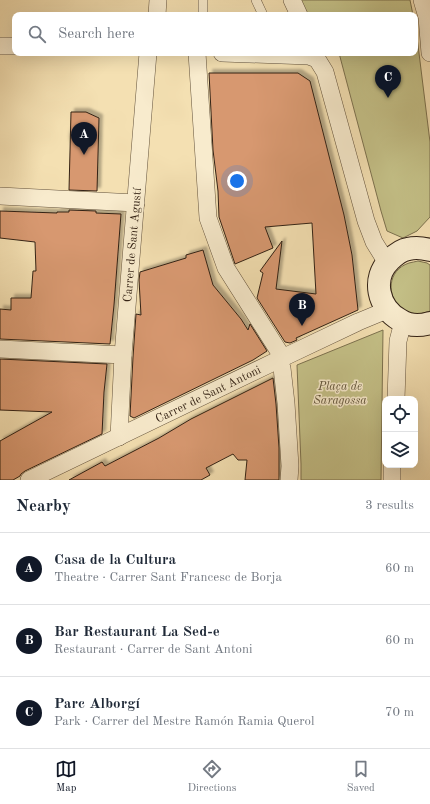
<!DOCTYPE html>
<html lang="en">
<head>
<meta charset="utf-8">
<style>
  body { margin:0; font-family:"Old Standard TT",serif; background:#f2f2f3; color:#1f2937 }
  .controls { position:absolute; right:12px; bottom:12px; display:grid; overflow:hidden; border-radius:8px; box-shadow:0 4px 16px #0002 }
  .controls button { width:36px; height:36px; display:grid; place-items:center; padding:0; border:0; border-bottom:1px solid #e0e1e3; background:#fff; color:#1f2937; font:20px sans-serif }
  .you { position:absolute; left:237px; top:181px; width:14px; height:14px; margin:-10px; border:3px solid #fff; border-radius:50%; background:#1a73e8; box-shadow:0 0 0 6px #1a73e833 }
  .badge { display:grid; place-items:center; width:26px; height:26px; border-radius:50%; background:#111827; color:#fff; font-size:13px; font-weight:700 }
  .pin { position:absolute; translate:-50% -33px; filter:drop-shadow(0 1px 2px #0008) }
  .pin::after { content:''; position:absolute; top:21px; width:14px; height:12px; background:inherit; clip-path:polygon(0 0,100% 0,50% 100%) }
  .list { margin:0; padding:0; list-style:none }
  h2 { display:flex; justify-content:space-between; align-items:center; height:52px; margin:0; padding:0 16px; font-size:17px }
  h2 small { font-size:13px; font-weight:400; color:#747a83 }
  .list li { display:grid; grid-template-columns:26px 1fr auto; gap:12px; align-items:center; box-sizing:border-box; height:72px; padding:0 16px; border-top:1px solid #e0e1e3 }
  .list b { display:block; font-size:15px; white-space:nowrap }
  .list p { margin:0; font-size:13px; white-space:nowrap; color:#747a83 }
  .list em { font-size:13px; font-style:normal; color:#747a83 }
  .icon { flex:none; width:22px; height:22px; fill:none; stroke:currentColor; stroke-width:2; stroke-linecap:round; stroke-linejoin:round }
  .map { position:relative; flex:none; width:430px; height:480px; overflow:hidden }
  .search { position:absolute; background:#fff; box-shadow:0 4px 16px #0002; left:12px; right:12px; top:12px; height:44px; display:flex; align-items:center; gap:10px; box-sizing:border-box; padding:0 14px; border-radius:8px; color:#747a83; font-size:15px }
  .sheet { height:268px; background:#fff }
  nav { display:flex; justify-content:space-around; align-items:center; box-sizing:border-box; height:56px; border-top:1px solid #e0e1e3; background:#fff; font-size:11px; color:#747a83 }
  nav a { display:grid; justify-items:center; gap:2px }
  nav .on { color:#111827 }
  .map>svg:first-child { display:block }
  .green { fill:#c4c087; stroke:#7c714e }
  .building { fill:#d7986f; stroke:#332215; filter:url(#shadow) }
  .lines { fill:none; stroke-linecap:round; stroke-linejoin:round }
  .lane-casing { stroke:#63523c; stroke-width:10 }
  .street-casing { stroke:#63523c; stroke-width:18 }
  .secondary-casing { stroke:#332215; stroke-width:24 }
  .lane { stroke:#f8ebcd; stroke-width:9 }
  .street { stroke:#f8ebcd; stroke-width:17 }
  .secondary { stroke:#f8ebcd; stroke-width:22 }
  .labels { text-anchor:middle; stroke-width:3; stroke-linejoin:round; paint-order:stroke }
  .street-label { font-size:12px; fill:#332215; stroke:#f8ebcd }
  .park-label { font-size:12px; font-style:italic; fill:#5e5137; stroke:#f8ebcd }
</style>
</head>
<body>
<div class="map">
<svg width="430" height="480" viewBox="0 0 430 480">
  <defs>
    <filter id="shadow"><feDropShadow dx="3.5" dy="-3.5" stdDeviation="1" flood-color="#0004"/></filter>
  </defs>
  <rect width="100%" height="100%" fill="#f4e0b2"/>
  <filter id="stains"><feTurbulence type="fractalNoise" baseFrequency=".005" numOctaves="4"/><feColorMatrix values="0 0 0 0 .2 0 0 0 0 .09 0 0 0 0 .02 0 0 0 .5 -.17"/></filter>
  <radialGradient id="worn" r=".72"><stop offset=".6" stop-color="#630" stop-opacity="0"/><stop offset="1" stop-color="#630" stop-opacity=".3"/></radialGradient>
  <g class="green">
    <path d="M297,0H410L413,15H305Z"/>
    <path d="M415,21L430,142V217L417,231L403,238L387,231L381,211L339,53H415Z"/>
    <path d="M418,261L427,263L430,265V311C392,326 376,274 409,263C412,262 415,262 418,261Z"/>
    <path d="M383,330L381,480H301V464L297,365Z"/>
  </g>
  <g class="building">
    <path d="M209,73H298L310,81L344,215L352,255L358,310L296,338L297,340L290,343L285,342L257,298L263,273L260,271L282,241L276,289L316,294L312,223L265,227L273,248L235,264L219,217L218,191L213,150Z"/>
    <path d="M71,112H86L99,118L97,191L69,190Z"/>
    <path d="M69,210L96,211V213L121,214L114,305L110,344L0,339V309L11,310V298H31L33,271H36L35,242L0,238V211L57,213V212H69Z"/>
    <path d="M203,250L213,285L241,319L248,330L250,324L267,351L253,360L134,418L130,416L133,357L136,314L141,315L139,280L140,272L186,258V255Z"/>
    <path d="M0,359L107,364L104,392L102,434L25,471L21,474L20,476L13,480H0V441L52,412L0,410Z"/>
    <path d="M273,378L276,404L279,448V480H245L247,460H238L233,454L206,468L210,475L201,480H69L102,462L105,466L159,438L191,419Z"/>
  </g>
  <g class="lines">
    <g class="lane-casing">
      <g id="lane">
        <path d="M203,0V15"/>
        <path d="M256,0L263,15"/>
      </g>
    </g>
    <g class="street-casing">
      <g id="street">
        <path d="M292,0L299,15"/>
        <path d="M422,0L427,17L430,53"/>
        <path d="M157,15L158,0"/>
        <path d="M0,46H15"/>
        <path d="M197,53L208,218L226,268L283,358"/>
        <path d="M222,53L309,56L317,59L325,72L366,221L374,242L387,263"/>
        <path d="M0,196L136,203"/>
        <path d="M0,349L123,355"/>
        <path d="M278,360L282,368L286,403L290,466L289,480"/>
        <path d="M396,399L398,341L403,322"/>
        <path d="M119,437L123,355L148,53"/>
        <path d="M29,480L278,360L358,322L387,310"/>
        <path d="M392,480V465"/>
      </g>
    </g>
    <g class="secondary-casing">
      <path id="secondary" d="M430,250C423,248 416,247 408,249C401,250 395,255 390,260C371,278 378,308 400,320C409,326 420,326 430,323"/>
    </g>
    <use href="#lane" class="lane"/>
    <use href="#street" class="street"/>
    <use href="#secondary" class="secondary"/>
  </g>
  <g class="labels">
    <g class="street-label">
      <text transform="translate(132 245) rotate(-85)" y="4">Carrer de Sant Agustí</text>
      <text transform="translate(208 394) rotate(-26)" y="4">Carrer de Sant Antoni</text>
    </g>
    <g class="park-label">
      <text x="340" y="390">Plaça de<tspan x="340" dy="14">Saragossa</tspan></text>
    </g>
  </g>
  <rect width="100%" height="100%" filter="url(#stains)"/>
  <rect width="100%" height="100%" fill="url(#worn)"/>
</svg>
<div class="controls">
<button><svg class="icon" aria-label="locate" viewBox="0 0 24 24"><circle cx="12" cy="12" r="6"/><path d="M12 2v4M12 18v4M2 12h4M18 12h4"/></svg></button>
<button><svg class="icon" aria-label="layers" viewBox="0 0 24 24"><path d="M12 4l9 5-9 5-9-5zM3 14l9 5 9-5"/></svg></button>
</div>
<div class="you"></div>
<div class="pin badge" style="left:84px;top:155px">A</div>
<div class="pin badge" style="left:302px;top:326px">B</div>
<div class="pin badge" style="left:388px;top:98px">C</div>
<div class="search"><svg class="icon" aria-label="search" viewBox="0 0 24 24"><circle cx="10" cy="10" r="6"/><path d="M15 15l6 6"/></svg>Search here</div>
</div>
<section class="sheet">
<h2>Nearby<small>3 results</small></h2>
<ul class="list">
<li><span class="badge">A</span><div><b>Casa de la Cultura</b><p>Theatre · Carrer Sant Francesc de Borja</p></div><em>60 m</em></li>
<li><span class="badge">B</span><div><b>Bar Restaurant La Sed-e</b><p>Restaurant · Carrer de Sant Antoni</p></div><em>60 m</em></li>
<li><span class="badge">C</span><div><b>Parc Alborgí</b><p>Park · Carrer del Mestre Ramón Ramia Querol</p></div><em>70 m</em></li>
</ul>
</section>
<nav>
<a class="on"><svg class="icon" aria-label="map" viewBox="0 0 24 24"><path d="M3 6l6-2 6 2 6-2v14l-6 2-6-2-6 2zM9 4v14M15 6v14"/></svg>Map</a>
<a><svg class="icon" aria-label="directions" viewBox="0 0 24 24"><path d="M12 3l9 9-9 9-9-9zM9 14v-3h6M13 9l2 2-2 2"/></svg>Directions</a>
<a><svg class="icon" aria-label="saved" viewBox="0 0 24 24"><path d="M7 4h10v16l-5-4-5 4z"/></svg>Saved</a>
</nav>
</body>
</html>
